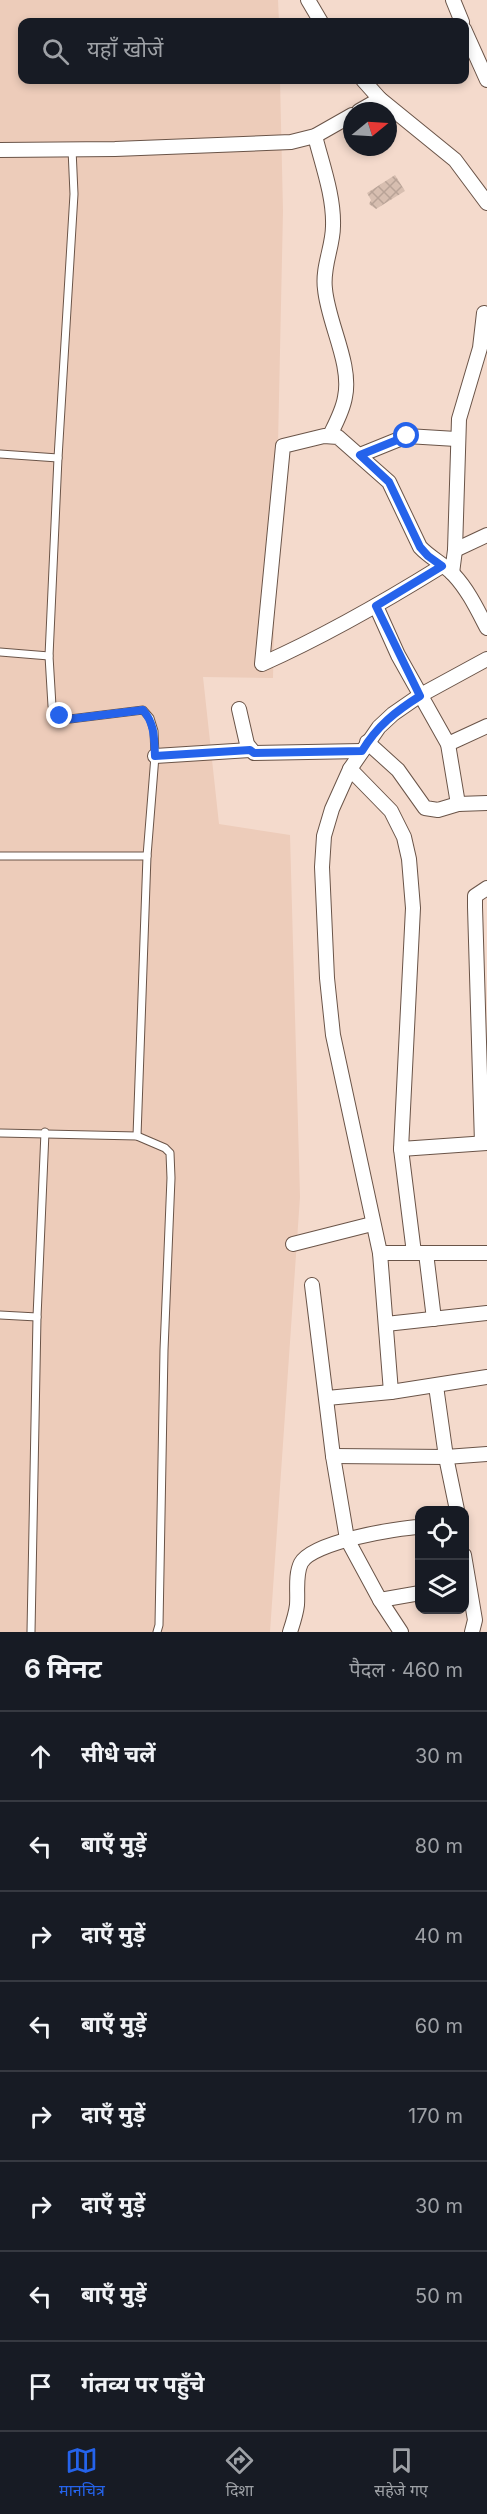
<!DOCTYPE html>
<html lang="hi">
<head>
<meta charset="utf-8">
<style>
  body { margin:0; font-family:Inter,"Noto Sans Devanagari",sans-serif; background:#20242c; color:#f1f3f6 }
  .controls { position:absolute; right:18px; bottom:18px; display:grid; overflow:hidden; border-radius:12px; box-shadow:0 3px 9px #0003 }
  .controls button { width:54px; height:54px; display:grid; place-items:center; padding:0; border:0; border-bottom:2px solid #363941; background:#171b24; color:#f1f3f6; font:30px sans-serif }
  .compass { position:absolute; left:343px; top:102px; width:54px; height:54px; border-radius:50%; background:#171b24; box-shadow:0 3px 9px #0003; rotate:72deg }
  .stop { position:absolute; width:18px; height:18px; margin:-14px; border:4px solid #2563eb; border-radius:50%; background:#fff }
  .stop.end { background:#2563eb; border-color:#fff; box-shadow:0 2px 6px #0008 }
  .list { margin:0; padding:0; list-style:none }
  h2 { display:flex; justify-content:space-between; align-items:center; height:78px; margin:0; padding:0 24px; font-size:26px }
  h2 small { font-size:20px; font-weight:400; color:#9ea1a6 }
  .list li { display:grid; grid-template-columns:39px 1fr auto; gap:18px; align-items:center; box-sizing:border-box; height:90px; padding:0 24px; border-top:2px solid #363941 }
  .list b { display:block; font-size:22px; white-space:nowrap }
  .list em { font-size:20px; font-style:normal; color:#9ea1a6 }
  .icon { flex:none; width:33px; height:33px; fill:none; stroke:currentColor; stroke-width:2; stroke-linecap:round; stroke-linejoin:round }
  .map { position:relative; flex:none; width:487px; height:1632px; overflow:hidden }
  .search { position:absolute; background:#171b24; box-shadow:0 3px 9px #0003; left:18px; right:18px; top:18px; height:66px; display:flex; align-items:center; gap:15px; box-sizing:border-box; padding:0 21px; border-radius:12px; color:#9ea1a6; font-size:22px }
  .sheet { height:798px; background:#171b24 }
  nav { display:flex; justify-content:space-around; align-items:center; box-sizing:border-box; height:84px; border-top:2px solid #363941; background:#171b24; font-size:16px; color:#9ea1a6 }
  nav a { display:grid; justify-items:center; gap:3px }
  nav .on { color:#2563eb }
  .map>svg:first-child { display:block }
  .built { fill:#edccba }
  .building { fill:url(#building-cross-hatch) }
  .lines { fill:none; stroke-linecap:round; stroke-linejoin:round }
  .service-casing { stroke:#6a5448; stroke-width:9 }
  .minor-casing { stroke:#6a5448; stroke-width:16 }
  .service { stroke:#fff; stroke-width:7 }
  .minor { stroke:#fff; stroke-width:14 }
  .route { stroke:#2563eb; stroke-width:8 }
</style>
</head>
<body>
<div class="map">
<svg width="487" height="1632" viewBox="0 0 487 1632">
  <defs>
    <pattern id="building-cross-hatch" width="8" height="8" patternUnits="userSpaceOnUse" patternTransform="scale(1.5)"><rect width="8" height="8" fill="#d7beb0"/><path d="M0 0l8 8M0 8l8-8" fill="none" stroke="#b9a397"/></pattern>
  </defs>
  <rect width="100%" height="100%" fill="#f4dacc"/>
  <path class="built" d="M0,0H278L279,22H22V80H280L283,211L273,678L203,677L219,824L290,835L300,1197L270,1632H0Z"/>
  <path class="building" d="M395,175L405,191L376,209L369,204L371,200L367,193Z"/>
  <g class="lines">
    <g class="service-casing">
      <g id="service">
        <path d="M72,149L74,194L58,458L49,656L52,706L60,716L70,719L143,710L150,718L154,731L155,756L147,856L137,1136"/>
        <path d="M0,454L58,458"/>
        <path d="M0,652L49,656"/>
        <path d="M0,856H147"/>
        <path d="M0,1133L137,1136L165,1148L170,1153L171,1178L164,1350L159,1625L157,1632"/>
        <path d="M0,1315L37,1317"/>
        <path d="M31,1632L37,1317L45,1132"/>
      </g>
    </g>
    <g class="minor-casing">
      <g id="minor">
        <path d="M308,0L321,22"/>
        <path d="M453,0L462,22"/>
        <path d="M464,29L487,80"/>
        <path d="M363,80L380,99L455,160L487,203"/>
        <path d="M359,111L380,99"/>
        <path d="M315,136C322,164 334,196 333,226C333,247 322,267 325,289C328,323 352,364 345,397C343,410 336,423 330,435"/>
        <path d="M0,150L115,149L291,142L315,136L352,115"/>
        <path d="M360,455L407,436L456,439"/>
        <path d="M455,550L487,535"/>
        <path d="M442,566C384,602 325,636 262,664L283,446L324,436L338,437L389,482L420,547C430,558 444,564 454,575C468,590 477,609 487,628"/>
        <path d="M452,573L455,550L459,419L480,348L484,313"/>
        <path d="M376,606L398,655L448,744L458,804"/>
        <path d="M239,709L247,744L254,753L362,751"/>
        <path d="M367,742L398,770L425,808L438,810L458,804L487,803"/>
        <path d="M448,744L487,726"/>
        <path d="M155,756L250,750"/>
        <path d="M350,769L391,811L404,837L409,859L413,908L401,1149L414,1253"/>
        <path d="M482,1143L475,907V896L487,888"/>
        <path d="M401,1149L487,1143"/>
        <path d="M293,1244L372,1224"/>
        <path d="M380,1253H487"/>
        <path d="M426,1253L434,1319"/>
        <path d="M312,1285L333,1456L347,1539L380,1600L401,1632"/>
        <path d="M386,1324L487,1313"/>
        <path d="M436,1386L446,1457L457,1510"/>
        <path d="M391,1392L380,1253L333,1035L327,978L322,867L324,836L332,809L350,769L379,727L393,714L419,696L487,659"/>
        <path d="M327,1398L391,1392L487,1377"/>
        <path d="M333,1456L446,1457L487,1454"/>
        <path d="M464,1555L475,1620L472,1632"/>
        <path d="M380,1600L420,1593"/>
        <path d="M290,1632C293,1623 296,1614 297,1605C298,1592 295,1575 301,1563C312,1542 396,1528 420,1527"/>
      </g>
    </g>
    <use href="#service" class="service"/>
    <use href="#minor" class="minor"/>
  </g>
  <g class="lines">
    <path class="route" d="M60,716L70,719L143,710C155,724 154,738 155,756L250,750L254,753L362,751C377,726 396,711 420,696L376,606L442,566L428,556L420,547L389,482L360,455L407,436"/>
  </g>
</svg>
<div class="controls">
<button><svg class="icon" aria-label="locate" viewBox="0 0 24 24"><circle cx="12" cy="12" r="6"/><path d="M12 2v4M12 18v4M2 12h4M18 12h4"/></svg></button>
<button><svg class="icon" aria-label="layers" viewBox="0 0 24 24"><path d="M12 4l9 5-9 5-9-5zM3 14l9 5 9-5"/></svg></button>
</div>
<svg class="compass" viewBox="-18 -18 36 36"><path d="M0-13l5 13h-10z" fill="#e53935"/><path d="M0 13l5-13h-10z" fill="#9ea1a6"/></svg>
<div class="stop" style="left:407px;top:436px"></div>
<div class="stop end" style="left:60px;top:716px"></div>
<div class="search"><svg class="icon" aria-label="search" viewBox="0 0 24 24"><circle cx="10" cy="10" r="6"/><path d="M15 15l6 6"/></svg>यहाँ खोजें</div>
</div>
<section class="sheet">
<h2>6 मिनट<small>पैदल · 460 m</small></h2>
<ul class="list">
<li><svg class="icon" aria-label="ahead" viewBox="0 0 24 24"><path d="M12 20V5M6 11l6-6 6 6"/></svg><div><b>सीधे चलें</b></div><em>30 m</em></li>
<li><svg class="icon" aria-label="left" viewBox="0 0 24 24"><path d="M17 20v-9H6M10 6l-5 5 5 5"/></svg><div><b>बाएँ मुड़ें</b></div><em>80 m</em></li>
<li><svg class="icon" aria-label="right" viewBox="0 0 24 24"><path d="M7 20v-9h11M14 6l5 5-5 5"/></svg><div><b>दाएँ मुड़ें</b></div><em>40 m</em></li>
<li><svg class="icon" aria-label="left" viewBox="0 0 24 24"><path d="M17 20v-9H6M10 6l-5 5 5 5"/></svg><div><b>बाएँ मुड़ें</b></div><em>60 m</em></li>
<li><svg class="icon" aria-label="right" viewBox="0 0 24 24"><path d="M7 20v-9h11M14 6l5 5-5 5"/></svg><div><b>दाएँ मुड़ें</b></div><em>170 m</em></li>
<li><svg class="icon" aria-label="right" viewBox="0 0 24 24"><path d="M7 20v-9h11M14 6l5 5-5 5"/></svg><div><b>दाएँ मुड़ें</b></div><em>30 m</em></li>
<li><svg class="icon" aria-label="left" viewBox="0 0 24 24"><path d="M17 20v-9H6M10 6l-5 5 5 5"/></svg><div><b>बाएँ मुड़ें</b></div><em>50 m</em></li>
<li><svg class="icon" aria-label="arrive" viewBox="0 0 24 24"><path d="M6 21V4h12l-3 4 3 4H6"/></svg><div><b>गंतव्य पर पहुँचे</b></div></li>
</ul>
</section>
<nav>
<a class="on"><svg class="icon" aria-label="map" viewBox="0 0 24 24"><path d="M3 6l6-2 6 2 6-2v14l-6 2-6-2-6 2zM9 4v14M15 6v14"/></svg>मानचित्र</a>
<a><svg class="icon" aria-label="directions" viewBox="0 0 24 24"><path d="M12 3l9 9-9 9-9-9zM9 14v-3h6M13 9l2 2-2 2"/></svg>दिशा</a>
<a><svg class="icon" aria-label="saved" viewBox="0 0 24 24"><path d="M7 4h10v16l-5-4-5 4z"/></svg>सहेजे गए</a>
</nav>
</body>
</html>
